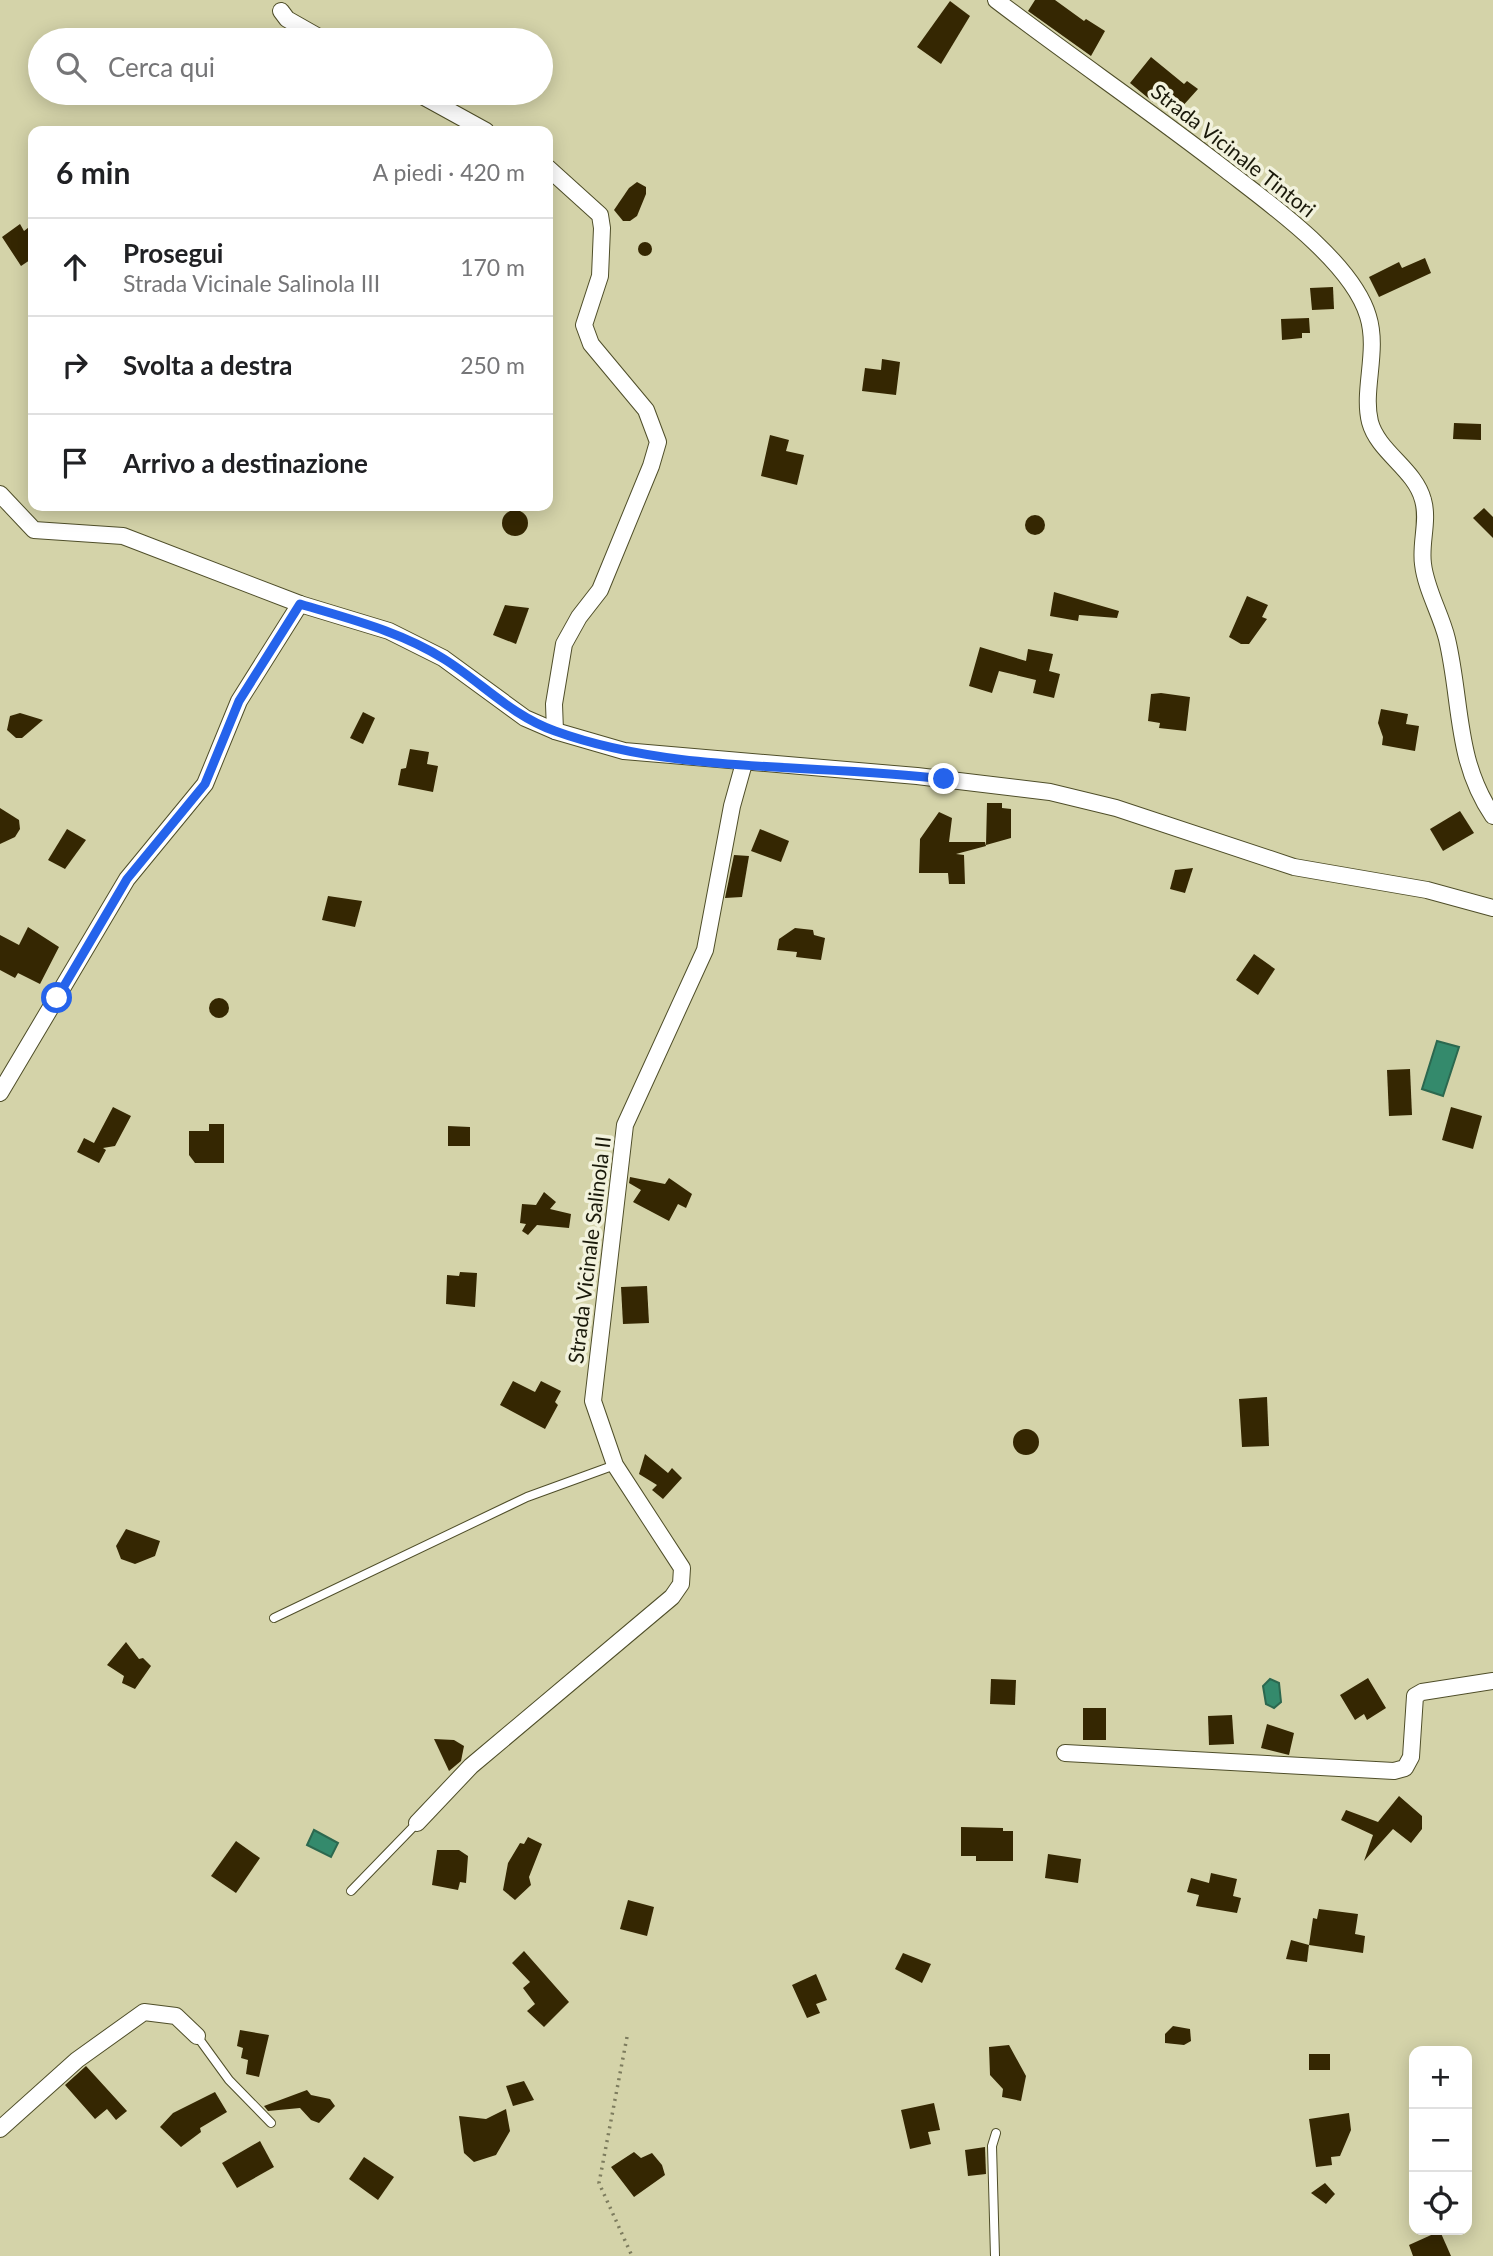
<!DOCTYPE html>
<html lang="it">
<head>
<meta charset="utf-8">
<style>
  body { margin:0; font-family:Lato,sans-serif; background:#f6f6f6; color:#202124 }
  .controls { position:absolute; right:21px; bottom:21px; display:grid; overflow:hidden; border-radius:14px; box-shadow:0 4px 18px #0003 }
  .controls button { width:63px; height:63px; display:grid; place-items:center; padding:0; border:0; border-bottom:2px solid #e0e0e0; background:#fff; color:#202124; font:35px sans-serif }
  .stop { position:absolute; width:21px; height:21px; margin:-16px; border:5px solid #2563eb; border-radius:50%; background:#fff }
  .stop.end { background:#2563eb; border-color:#fff; box-shadow:0 2px 7px #0008 }
  .list { margin:0; padding:0; list-style:none }
  h2 { display:flex; justify-content:space-between; align-items:center; height:91px; margin:0; padding:0 28px; font-size:30px }
  h2 small { font-size:23px; font-weight:400; color:#757577 }
  .list li { display:grid; grid-template-columns:46px 1fr auto; gap:21px; align-items:center; box-sizing:border-box; height:98px; padding:0 28px; border-top:2px solid #e0e0e0 }
  .list b { display:block; font-size:26px; white-space:nowrap }
  .list p { margin:0; font-size:23px; white-space:nowrap; color:#757577 }
  .list em { font-size:23px; font-style:normal; color:#757577 }
  .icon { flex:none; width:38px; height:38px; fill:none; stroke:currentColor; stroke-width:2; stroke-linecap:round; stroke-linejoin:round }
  .map { position:relative; flex:none; width:1493px; height:2256px; overflow:hidden }
  .search { position:absolute; background:#fff; box-shadow:0 4px 18px #0003; left:28px; top:28px; width:525px; height:77px; display:flex; align-items:center; gap:18px; box-sizing:border-box; padding:0 24px; border-radius:38px; color:#757577; font-size:26px }
  .panel { position:absolute; background:#fff; box-shadow:0 4px 18px #0003; left:28px; top:126px; width:525px; height:385px; border-radius:14px }
  .map>svg:first-child { display:block }
  .water { fill:#348a6c; stroke:#2c684f; stroke-width:2 }
  .building { fill:#352702 }
  .lines { fill:none; stroke-linecap:round; stroke-linejoin:round }
  .service-casing { stroke:#4f4e29; stroke-width:10 }
  .minor-casing { stroke:#4f4e29; stroke-width:18 }
  .path { stroke:#7d7c5e; stroke-width:3.5; stroke-dasharray:2 5; stroke-linecap:butt }
  .service { stroke:#fff; stroke-width:8 }
  .minor { stroke:#fff; stroke-width:16 }
  .route { stroke:#2563eb; stroke-width:9 }
  .labels { text-anchor:middle; stroke-width:7; stroke-linejoin:round; paint-order:stroke }
  .street-label { font-size:21px; fill:#1a190a; stroke:#f2f2dd }
</style>
</head>
<body>
<div class="map">
<svg width="1493" height="2256" viewBox="0 0 1493 2256">
  <rect width="100%" height="100%" fill="#d4d3a9"/>
  <g class="water">
    <path d="M1437,1041L1459,1047L1443,1096L1422,1089Z"/>
    <path d="M1270,1679L1279,1683L1281,1702L1274,1708L1266,1704L1263,1686Z"/>
    <path d="M314,1830L338,1843L331,1857L307,1845Z"/>
  </g>
  <g class="building">
    <path d="M1035,0H1055L1084,21L1086,19L1105,31L1091,56L1028,11Z"/>
    <path d="M950,1L970,16L941,64L917,47Z"/>
    <path d="M1151,57L1184,84L1187,81L1198,89L1180,109L1171,103L1167,105L1158,98L1153,102L1130,83Z"/>
    <path d="M637,182L646,187V194L637,216L630,221H623L614,210L629,188Z"/>
    <path d="M20,224L24,231L33,224V258L21,266L2,237Z"/>
    <circle cx="645" cy="249" r="7"/>
    <path d="M1425,258L1431,273L1379,297L1369,277L1399,262L1402,268Z"/>
    <path d="M1333,287L1334,309L1312,310L1310,288Z"/>
    <path d="M1309,318L1310,333H1302V338L1282,340L1281,319Z"/>
    <path d="M882,359L900,362L896,395L862,391L865,368L881,370Z"/>
    <path d="M1454,423L1481,424V440L1453,439Z"/>
    <path d="M770,435L789,440L786,451L804,455L797,485L761,476Z"/>
    <path d="M1484,508L1493,517V538L1473,518Z"/>
    <circle cx="515" cy="523" r="13"/>
    <circle cx="1035" cy="525" r="10"/>
    <path d="M1054,592L1119,611L1117,618L1079,615L1078,621L1050,616Z"/>
    <path d="M1247,596L1268,605L1262,617L1267,619L1249,644H1241L1229,637Z"/>
    <path d="M505,605L529,608L516,644L493,635Z"/>
    <path d="M980,647L1026,661L1028,649L1053,654L1049,671L1060,674L1054,698L1033,693L1036,680L999,671L992,693L969,686Z"/>
    <path d="M1161,693L1190,697L1186,731L1159,728L1160,723L1148,721L1151,694Z"/>
    <path d="M1381,709L1408,714L1406,724L1419,726L1415,751L1382,745L1383,737L1378,723Z"/>
    <path d="M363,712L375,718L363,744L350,738Z"/>
    <path d="M20,713L43,720L22,738H16L7,730L10,716Z"/>
    <path d="M410,749L429,752L427,764L438,766L433,792L398,785L401,769L406,768Z"/>
    <path d="M987,803H1002V808L1011,809V838L986,845Z"/>
    <path d="M0,808L19,820L20,829L15,837L0,844Z"/>
    <path d="M1460,811L1474,833L1443,851L1430,829Z"/>
    <path d="M939,812L952,818L949,842H985L986,846L956,854L964,855L965,884H949L948,873H919L920,839Z"/>
    <path d="M67,829L86,840L65,869L48,860Z"/>
    <path d="M760,829L789,841L781,862L751,851Z"/>
    <path d="M734,855L749,856L742,897L725,898Z"/>
    <path d="M1193,868L1185,893L1170,889L1175,870Z"/>
    <path d="M328,896L362,901L355,927L322,920Z"/>
    <path d="M28,927L59,947L40,984L18,973L15,978L0,970V935L19,945Z"/>
    <path d="M795,928L813,930L814,935L825,938L821,960L796,957L797,952L777,950L779,939Z"/>
    <path d="M1254,954L1275,969L1258,995L1236,980Z"/>
    <circle cx="219" cy="1008" r="10"/>
    <path d="M1410,1069L1412,1115L1389,1116L1387,1070Z"/>
    <path d="M113,1107L131,1116L115,1146L103,1148L106,1150L99,1163L77,1152L84,1138L94,1143Z"/>
    <path d="M1451,1107L1482,1116L1473,1149L1442,1140Z"/>
    <path d="M209,1124H224V1163H195L189,1155V1131H209Z"/>
    <path d="M448,1126L470,1127V1146H448Z"/>
    <path d="M630,1177L665,1184L669,1178L692,1194L686,1208L678,1204L669,1221L633,1202L641,1190L629,1183Z"/>
    <path d="M544,1192L556,1202L550,1209L571,1214L569,1228L537,1225L528,1235L522,1231L526,1224L520,1223L522,1204L536,1205Z"/>
    <path d="M460,1272L477,1273L475,1307L446,1304L447,1275L459,1276Z"/>
    <path d="M647,1286L649,1323L623,1324L621,1287Z"/>
    <path d="M513,1381L535,1392L541,1381L561,1391L555,1402L558,1405L545,1429L500,1405Z"/>
    <path d="M1267,1397L1269,1446L1242,1447L1239,1399Z"/>
    <circle cx="1026" cy="1442" r="13"/>
    <path d="M645,1454L668,1473L672,1468L682,1478L663,1499L652,1490L657,1485L639,1474Z"/>
    <path d="M126,1529L160,1541L155,1556L135,1564L121,1559L116,1546Z"/>
    <path d="M126,1642L139,1659L143,1658L151,1666L135,1689L122,1683L124,1676L107,1665Z"/>
    <path d="M1368,1678L1386,1708L1367,1720L1364,1714L1355,1720L1340,1695Z"/>
    <path d="M991,1679L1016,1680L1015,1705L990,1704Z"/>
    <rect x="1083" y="1708" width="23" height="32"/>
    <path d="M1232,1715L1234,1744L1209,1745L1208,1716Z"/>
    <path d="M1267,1724L1294,1733L1289,1755L1261,1748Z"/>
    <path d="M434,1739L454,1740L464,1746L461,1761L449,1771Z"/>
    <path d="M1399,1796L1422,1816V1829L1411,1843L1393,1829L1364,1861L1373,1835L1341,1820L1346,1810L1378,1822Z"/>
    <path d="M961,1827L1003,1828V1831H1013V1861H976V1856H961Z"/>
    <path d="M528,1837L542,1844L529,1877L531,1885L515,1900L503,1890L508,1863L520,1843L524,1844Z"/>
    <path d="M236,1841L260,1858L236,1893L211,1876Z"/>
    <path d="M437,1850H459L468,1856L466,1883L460,1882L458,1890L432,1885Z"/>
    <path d="M1048,1854L1081,1859L1078,1883L1045,1878Z"/>
    <path d="M1211,1873L1237,1879L1233,1896L1241,1898L1237,1913L1196,1906L1199,1895L1187,1892L1191,1878L1209,1883Z"/>
    <path d="M628,1900L654,1907L647,1936L620,1929Z"/>
    <path d="M1319,1909L1358,1914L1355,1934L1365,1936L1363,1953L1309,1945L1313,1918L1317,1919Z"/>
    <path d="M1291,1940L1309,1945L1307,1962L1286,1959Z"/>
    <path d="M524,1951L569,2002L544,2027L527,2011L535,2004L523,1988L530,1982L512,1963Z"/>
    <path d="M903,1953L931,1964L922,1983L895,1969Z"/>
    <path d="M816,1974L827,2000L816,2004L820,2013L807,2018L792,1985Z"/>
    <path d="M1173,2026L1190,2029L1191,2041L1184,2045L1165,2043V2034Z"/>
    <path d="M240,2030L269,2035L259,2077L246,2074L248,2060L241,2058L243,2048L237,2046Z"/>
    <path d="M1009,2045L1026,2076L1021,2101L1002,2097L1003,2089L990,2075L989,2047Z"/>
    <rect x="1309" y="2054" width="21" height="16"/>
    <path d="M86,2066L127,2111L116,2120L107,2109L95,2119L65,2085Z"/>
    <path d="M524,2081L534,2100L513,2106L506,2086Z"/>
    <path d="M307,2090L311,2095L330,2099L335,2106L319,2123L311,2120L300,2108L268,2111L264,2106Z"/>
    <path d="M215,2092L227,2112L200,2128L201,2132L181,2147L160,2127L173,2113Z"/>
    <path d="M934,2103L940,2130L928,2132L931,2144L910,2149L901,2110Z"/>
    <path d="M506,2109L510,2131L496,2155L474,2162L464,2153L459,2116L486,2119Z"/>
    <path d="M1349,2113L1351,2130L1340,2156L1331,2157L1332,2165L1316,2167L1309,2119Z"/>
    <path d="M260,2141L274,2167L237,2188L222,2163Z"/>
    <path d="M985,2147L986,2174L968,2176L965,2150Z"/>
    <path d="M634,2152L641,2158L652,2153L662,2165L665,2175L634,2197L611,2167Z"/>
    <path d="M364,2157L394,2177L378,2200L349,2179Z"/>
    <path d="M1325,2183L1335,2194L1326,2204L1311,2193Z"/>
    <path d="M1440,2231L1451,2256H1413L1409,2245Z"/>
  </g>
  <g class="lines">
    <g class="service-casing">
      <g id="service">
        <path d="M274,1618L527,1497L615,1465"/>
        <path d="M351,1891L417,1823"/>
        <path d="M197,2036L229,2080L271,2123"/>
        <path d="M995,2256L992,2146L996,2133"/>
      </g>
    </g>
    <g class="minor-casing">
      <g id="minor">
        <path d="M996,0C1072,58 1150,111 1226,170C1270,204 1352,262 1368,316C1379,351 1362,390 1370,422C1378,452 1415,469 1423,500C1429,521 1420,543 1423,564C1426,590 1441,614 1447,639C1462,703 1455,760 1493,816"/>
        <path d="M281,11L287,19L324,40"/>
        <path d="M417,93L486,131"/>
        <path d="M548,168L600,215L602,228L600,276L584,325L591,344L646,410L658,442L651,466L600,590L579,617L564,644L554,704L555,731"/>
        <path d="M0,494L34,530L123,536L300,604L389,631L443,658L525,718L555,731L624,751L917,776L1050,792L1116,808L1294,867L1427,890L1493,908"/>
        <path d="M0,1093L127,879L205,784L239,701L300,604"/>
        <path d="M1065,1753L1394,1771L1405,1768L1411,1757L1415,1696L1422,1692L1493,1681"/>
        <path d="M417,1823L471,1766L672,1597L681,1584L682,1568L615,1465L593,1401L625,1125L705,950L732,806L744,763"/>
        <path d="M0,2129L77,2060L144,2012L176,2016L197,2036"/>
      </g>
    </g>
    <path class="path" d="M627,2037L599,2183L632,2256"/>
    <use href="#service" class="service"/>
    <use href="#minor" class="minor"/>
  </g>
  <g class="lines">
    <path class="route" d="M57,998L127,879L205,784L239,701L300,604C349,619 400,631 444,659C481,682 512,716 555,731C676,775 817,763 944,779"/>
  </g>
  <g class="labels">
    <g class="street-label">
      <text transform="translate(1233 151) rotate(38)" y="7">Strada Vicinale Tintori</text>
      <text transform="translate(590 1250) rotate(-83)" y="7">Strada Vicinale Salinola II</text>
    </g>
  </g>
</svg>
<div class="controls">
<button>+</button>
<button>−</button>
<button><svg class="icon" aria-label="locate" viewBox="0 0 24 24"><circle cx="12" cy="12" r="6"/><path d="M12 2v4M12 18v4M2 12h4M18 12h4"/></svg></button>
</div>
<div class="stop" style="left:57px;top:998px"></div>
<div class="stop end" style="left:944px;top:779px"></div>
<div class="search"><svg class="icon" aria-label="search" viewBox="0 0 24 24"><circle cx="10" cy="10" r="6"/><path d="M15 15l6 6"/></svg>Cerca qui</div>
<section class="panel">
<h2>6 min<small>A piedi · 420 m</small></h2>
<ul class="list">
<li><svg class="icon" aria-label="ahead" viewBox="0 0 24 24"><path d="M12 20V5M6 11l6-6 6 6"/></svg><div><b>Prosegui</b><p>Strada Vicinale Salinola III</p></div><em>170 m</em></li>
<li><svg class="icon" aria-label="right" viewBox="0 0 24 24"><path d="M7 20v-9h11M14 6l5 5-5 5"/></svg><div><b>Svolta a destra</b></div><em>250 m</em></li>
<li><svg class="icon" aria-label="arrive" viewBox="0 0 24 24"><path d="M6 21V4h12l-3 4 3 4H6"/></svg><div><b>Arrivo a destinazione</b></div></li>
</ul>
</section>
</div>
</body>
</html>
